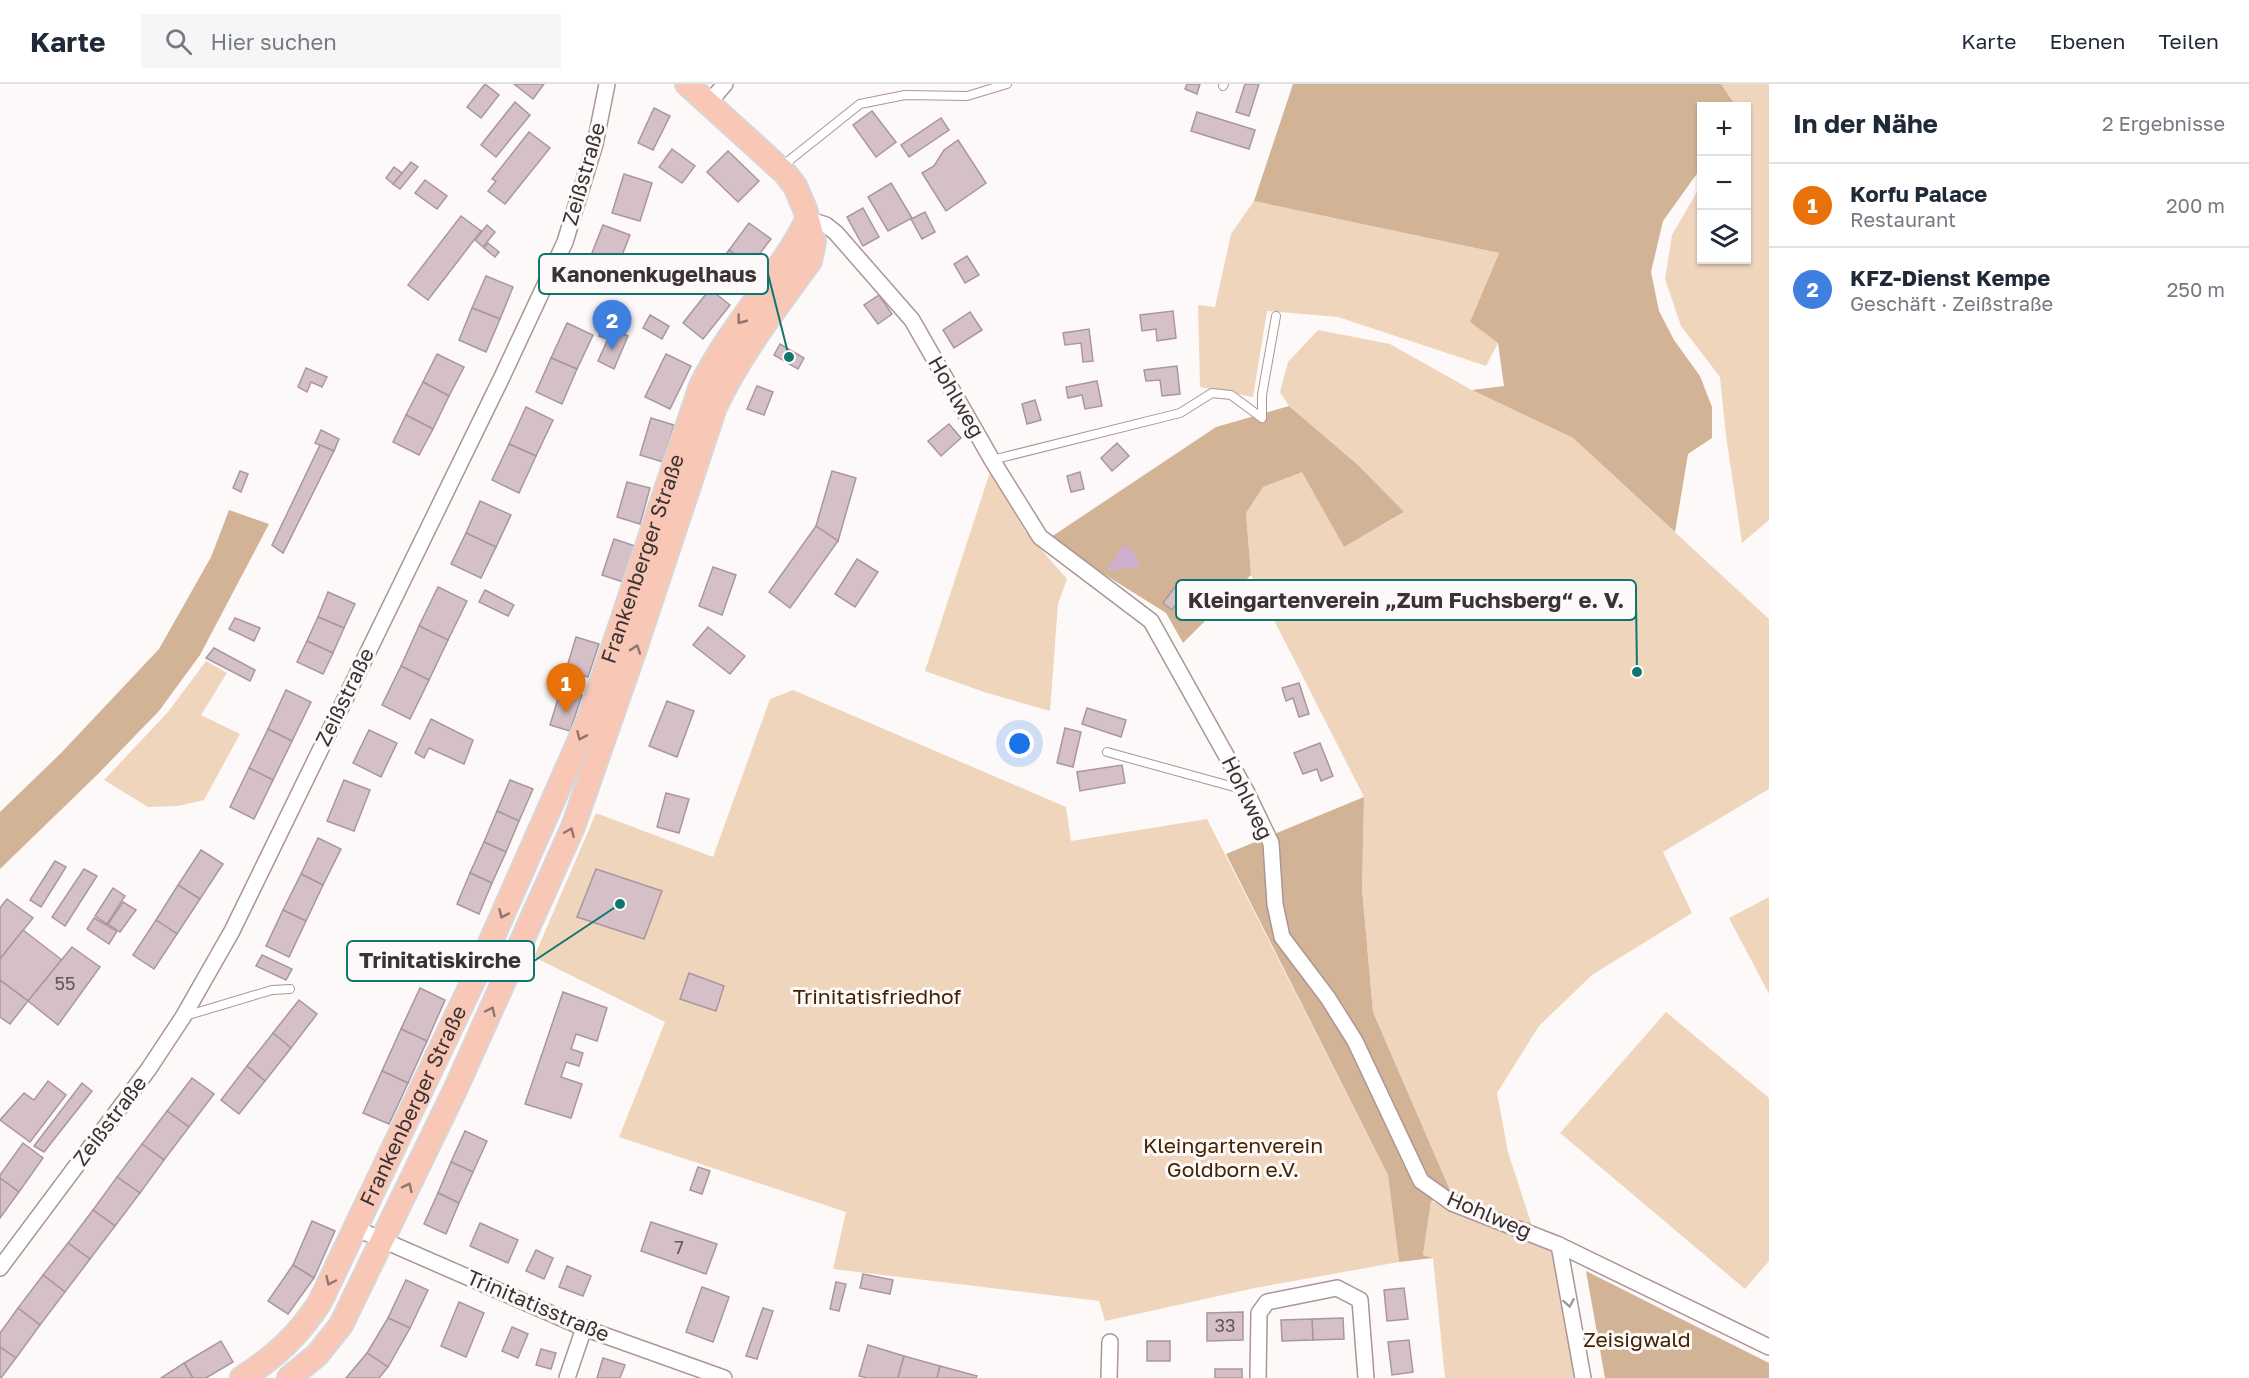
<!DOCTYPE html>
<html lang="de">
<head>
<meta charset="utf-8">
<style>
  body { margin:0; font-family:"Golos Text",sans-serif; background:#f6f6f7; color:#1f2937 }
  .controls { position:absolute; right:18px; top:18px; display:grid; overflow:hidden; border-radius:0px; box-shadow:0 2px 4px #0004 }
  .controls button { width:54px; height:54px; display:grid; place-items:center; padding:0; border:0; border-bottom:2px solid #e0e1e3; background:#fff; color:#1f2937; font:30px sans-serif }
  .you { position:absolute; left:1020px; top:660px; width:21px; height:21px; margin:-15px; border:4px solid #fff; border-radius:50%; background:#1a73e8; box-shadow:0 0 0 9px #1a73e833 }
  .badge { display:grid; place-items:center; width:39px; height:39px; border-radius:50%; background:#1a73e8; color:#fff; font-size:20px; font-weight:700 }
  .pin { position:absolute; translate:-50% -50px; filter:drop-shadow(0 2px 3px #0008) }
  .pin::after { content:''; position:absolute; top:32px; width:21px; height:18px; background:inherit; clip-path:polygon(0 0,100% 0,50% 100%) }
  .list { margin:0; padding:0; list-style:none }
  h2 { display:flex; justify-content:space-between; align-items:center; height:78px; margin:0; padding:0 24px; font-size:26px }
  h2 small { font-size:20px; font-weight:400; color:#747a83 }
  .list li { display:grid; grid-template-columns:39px 1fr auto; gap:18px; align-items:center; box-sizing:border-box; height:84px; padding:0 24px; border-top:2px solid #e0e1e3 }
  .list b { display:block; font-size:22px; white-space:nowrap }
  .list p { margin:0; font-size:20px; white-space:nowrap; color:#747a83 }
  .list em { font-size:20px; font-style:normal; color:#747a83 }
  .icon { flex:none; width:33px; height:33px; fill:none; stroke:currentColor; stroke-width:2; stroke-linecap:round; stroke-linejoin:round }
  .map { position:relative; flex:none; width:1769px; height:1294px; overflow:hidden }
  header { display:flex; align-items:center; gap:36px; box-sizing:border-box; height:84px; padding:0 30px; background:#fff; border-bottom:2px solid #e0e1e3 }
  header strong { font-size:28px }
  nav { display:flex; gap:33px; margin-inline-start:auto; font-size:21px }
  .search { width:420px; height:54px; background:#f6f6f7; display:flex; align-items:center; gap:15px; box-sizing:border-box; padding:0 21px; border-radius:0px; color:#747a83; font-size:22px }
  main { display:flex }
  aside { flex:1; background:#fff }
  .map>svg:first-child { display:block }
  .green { fill:#f0d5bd }
  .forest { fill:#d2b396 }
  .water { fill:#ceafcd }
  .building { fill:#d5c0c8; stroke:#aa969e; stroke-width:1.5 }
  .lines { fill:none; stroke-linecap:round; stroke-linejoin:round }
  .lane-casing { stroke:#ab9595; stroke-width:10 }
  .street-casing { stroke:#ab9595; stroke-width:18 }
  .primary-casing { stroke:#d8d6d6; stroke-width:26 }
  .lane { stroke:#fff; stroke-width:8 }
  .street { stroke:#fff; stroke-width:15 }
  .primary { stroke:#f8c7b6; stroke-width:22 }
  .oneway { stroke:#91756e }
  .oneway2 { stroke:#9e9899 }
  .labels { text-anchor:middle; stroke-width:6; stroke-linejoin:round; paint-order:stroke }
  .number-label { font-size:18px; fill:#625658 }
  .street-label { font-size:21px; fill:#3c3233; stroke:#fef9f9 }
  .park-label { font-size:21px; fill:#422300; stroke:#fef9f9 }
  .leader { fill:none; stroke:#0f766e; stroke-width:2 }
  .callout-dot { fill:#0f766e; stroke:#fef9f9; stroke-width:2 }
  .callout { fill:#fef9f9; stroke:#0f766e; stroke-width:2 }
  .callout-label { font-size:22px; text-anchor:middle; font-weight:bold; fill:#3c3233 }
</style>
</head>
<body>
<header>
<strong>Karte</strong>
<div class="search"><svg class="icon" aria-label="search" viewBox="0 0 24 24"><circle cx="10" cy="10" r="6"/><path d="M15 15l6 6"/></svg>Hier suchen</div>
<nav><a>Karte</a><a>Ebenen</a><a>Teilen</a></nav>
</header>
<main>
<div class="map">
<svg width="1769" height="1294" viewBox="0 0 1769 1294">
  <rect width="100%" height="100%" fill="#fef9f9"/>
  <g class="green">
    <path d="M1721,0H1769V436L1742,459L1726,352L1720,293L1681,242L1665,195L1672,151L1701,101L1702,176H1746V22H1736Z"/>
    <path d="M1254,117L1499,169L1470,238L1498,259L1486,282L1338,233L1267,227L1253,313L1200,303L1198,221L1215,223L1231,150Z"/>
    <path d="M1318,246L1390,260L1472,306L1573,354L1769,535V705L1663,768L1692,829L1592,891L1539,942L1497,1009L1508,1068L1532,1142L1453,1113L1373,928L1362,805L1364,713L1251,491L1246,429L1262,403L1302,387L1344,463L1403,429L1358,381L1289,322L1280,308L1288,278Z"/>
    <path d="M990,388L1025,447L1067,495L1058,520L1050,627L987,609L925,587Z"/>
    <path d="M206,577L227,589L201,631L240,650L204,716L178,722L148,723L104,696L168,628Z"/>
    <path d="M793,606L1066,723L1071,757L1207,735L1388,1091L1399,1178L1255,1204L1105,1237L1099,1217L833,1185L846,1128L619,1053L665,938L534,873L596,729L713,773L770,615Z"/>
    <path d="M1769,813V910L1729,834Z"/>
    <path d="M1666,928L1769,1014V1177L1745,1205L1560,1049Z"/>
    <path d="M1431,1117L1552,1164L1575,1294H1445L1433,1174L1423,1171Z"/>
  </g>
  <g class="forest">
    <path d="M1293,0H1721L1736,22H1702L1701,84L1663,137L1651,188L1659,227L1674,256L1700,292L1712,323V354L1688,370L1675,448L1573,354L1472,306L1504,302L1498,259L1470,238L1499,169L1254,117Z"/>
    <path d="M1289,322L1358,381L1404,428L1344,463L1302,388L1263,403L1246,429L1251,491L1183,559L1166,529L1048,455L1216,343Z"/>
    <path d="M229,426L269,440L200,571L159,627L98,690L0,785V728L61,669L159,565L211,473Z"/>
    <path d="M1364,713L1362,805L1373,928L1453,1113L1431,1117L1423,1171L1433,1174L1399,1178L1388,1091L1226,770Z"/>
    <path d="M1586,1187L1769,1279V1294H1605Z"/>
  </g>
  <path class="water" d="M1124,460L1134,468L1140,483L1106,487Z"/>
  <g class="building">
    <path d="M485,0L499,11L481,34L467,23Z"/>
    <path d="M514,0H544L533,15Z"/>
    <path d="M1187,0H1200L1197,10L1185,5Z"/>
    <path d="M1245,0H1259L1249,32L1236,28Z"/>
    <path d="M515,18L530,31L496,73L481,61Z"/>
    <path d="M654,24L670,32L653,66L638,59Z"/>
    <path d="M872,27L896,58L876,73L853,41Z"/>
    <path d="M1197,28L1255,46L1249,65L1191,47Z"/>
    <path d="M941,34L949,46L909,73L901,61Z"/>
    <path d="M529,48L550,64L505,120L488,107L496,97L492,95Z"/>
    <path d="M958,56L986,99L946,127L922,89L934,82L944,66Z"/>
    <path d="M672,65L695,82L682,99L659,83Z"/>
    <path d="M728,67L759,97L738,118L707,88Z"/>
    <path d="M411,78L418,83L400,105L393,100Z"/>
    <path d="M394,83L402,89L393,100L386,94Z"/>
    <path d="M624,90L652,99L640,137L612,129Z"/>
    <path d="M425,96L447,112L437,125L415,109Z"/>
    <path d="M891,99L912,134L888,147L868,113Z"/>
    <path d="M863,124L879,153L863,162L847,133Z"/>
    <path d="M925,128L935,148L922,155L911,135Z"/>
    <path d="M461,132L481,147L428,216L408,201Z"/>
    <path d="M749,139L771,155L750,182L729,166Z"/>
    <path d="M487,141L495,148L483,163L475,156Z"/>
    <path d="M603,141L630,151L615,189L588,179Z"/>
    <path d="M488,159L499,168L495,173L484,164Z"/>
    <path d="M729,166L750,182L729,209L708,193Z"/>
    <path d="M967,172L979,191L965,199L954,180Z"/>
    <path d="M486,192L513,203L500,235L472,224Z"/>
    <path d="M710,205L730,221L703,255L683,239Z"/>
    <path d="M879,211L892,230L878,240L864,221Z"/>
    <path d="M472,224L500,235L486,268L459,256Z"/>
    <path d="M1173,227L1176,254L1157,257L1156,245L1142,247L1140,231Z"/>
    <path d="M970,228L982,246L954,264L943,246Z"/>
    <path d="M650,231L669,242L662,255L643,244Z"/>
    <path d="M567,239L593,251L577,285L551,274Z"/>
    <path d="M604,241L628,252L614,285L598,277L608,255L599,252Z"/>
    <path d="M1089,245L1093,277L1083,278L1081,259L1065,261L1063,249Z"/>
    <path d="M780,260L804,274L798,285L774,271Z"/>
    <path d="M437,270L464,283L449,312L423,298Z"/>
    <path d="M666,270L691,282L670,325L645,313Z"/>
    <path d="M551,274L577,285L562,320L536,308Z"/>
    <path d="M1177,282L1180,310L1162,312L1160,296L1146,297L1144,286Z"/>
    <path d="M306,284L327,293L322,303L311,298L307,308L298,303Z"/>
    <path d="M1097,297L1102,322L1085,325L1082,311L1068,314L1066,303Z"/>
    <path d="M423,298L449,312L433,345L406,331Z"/>
    <path d="M757,302L773,308L764,331L747,325Z"/>
    <path d="M1035,316L1041,336L1027,340L1022,320Z"/>
    <path d="M526,323L553,336L536,372L509,360Z"/>
    <path d="M406,331L433,345L419,371L393,358Z"/>
    <path d="M651,334L674,341L663,378L640,371Z"/>
    <path d="M949,340L961,354L941,372L928,357Z"/>
    <path d="M321,346L339,355L334,367L315,359Z"/>
    <path d="M1117,359L1129,372L1112,387L1101,374Z"/>
    <path d="M509,360L536,372L519,409L492,396Z"/>
    <path d="M320,361L334,367L283,469L272,461Z"/>
    <path d="M240,387L248,390L241,408L233,404Z"/>
    <path d="M832,387L856,394L838,457L816,442Z"/>
    <path d="M1080,388L1084,405L1071,408L1067,392Z"/>
    <path d="M627,398L650,404L640,440L617,433Z"/>
    <path d="M480,417L511,431L496,463L466,449Z"/>
    <path d="M816,442L838,457L790,524L769,508Z"/>
    <path d="M466,449L496,463L481,494L451,480Z"/>
    <path d="M614,455L635,462L623,498L602,491Z"/>
    <path d="M857,475L878,488L855,523L835,510Z"/>
    <path d="M713,483L736,491L722,531L699,522Z"/>
    <path d="M438,503L467,517L448,556L419,542Z"/>
    <path d="M1174,504L1183,511L1172,526L1163,519Z"/>
    <path d="M485,506L514,521L508,532L479,518Z"/>
    <path d="M328,508L355,520L344,544L318,533Z"/>
    <path d="M318,533L344,544L333,569L307,557Z"/>
    <path d="M235,534L260,544L254,557L229,545Z"/>
    <path d="M419,542L448,556L429,596L401,582Z"/>
    <path d="M708,543L745,572L730,590L693,561Z"/>
    <path d="M576,553L599,560L588,593L566,586Z"/>
    <path d="M307,557L333,569L323,590L297,578Z"/>
    <path d="M214,564L255,586L250,597L206,574Z"/>
    <path d="M401,582L429,596L410,635L382,621Z"/>
    <path d="M1299,599L1309,630L1299,633L1293,614L1286,617L1282,604Z"/>
    <path d="M561,605L582,611L570,647L550,641Z"/>
    <path d="M286,606L311,618L292,657L268,645Z"/>
    <path d="M667,617L694,627L677,673L649,662Z"/>
    <path d="M1087,624L1126,636L1121,653L1082,640Z"/>
    <path d="M431,635L473,656L464,680L429,664L424,674L415,669Z"/>
    <path d="M1065,644L1081,648L1073,683L1057,679Z"/>
    <path d="M268,645L292,657L273,696L249,684Z"/>
    <path d="M369,646L397,659L381,693L353,679Z"/>
    <path d="M1320,659L1333,692L1321,697L1317,685L1303,690L1294,669Z"/>
    <path d="M1122,681L1125,699L1080,707L1077,688Z"/>
    <path d="M249,684L273,696L254,735L230,723Z"/>
    <path d="M344,696L370,706L354,747L327,737Z"/>
    <path d="M510,696L533,705L519,737L497,727Z"/>
    <path d="M666,709L689,715L679,749L657,743Z"/>
    <path d="M497,727L519,737L506,768L484,758Z"/>
    <path d="M318,754L341,765L323,801L301,790Z"/>
    <path d="M484,758L506,768L492,799L470,789Z"/>
    <path d="M201,766L223,780L200,815L178,801Z"/>
    <path d="M55,777L66,783L41,823L30,816Z"/>
    <path d="M84,785L97,792L65,842L52,833Z"/>
    <path d="M596,785L662,807L644,855L577,833Z"/>
    <path d="M470,789L492,799L479,830L457,820Z"/>
    <path d="M301,790L323,801L306,837L283,826Z"/>
    <path d="M178,801L200,815L177,850L156,836Z"/>
    <path d="M113,804L125,812L107,840L95,832Z"/>
    <path d="M7,815L33,834L0,875V824Z"/>
    <path d="M123,818L136,826L120,848L108,840Z"/>
    <path d="M283,826L306,837L289,873L266,862Z"/>
    <path d="M94,834L117,847L109,860L87,845Z"/>
    <path d="M156,836L177,850L154,885L133,871Z"/>
    <path d="M23,846L62,876L28,917L0,896V875Z"/>
    <path d="M72,863L100,883L58,941L28,917Z"/>
    <path d="M262,871L292,885L286,896L256,882Z"/>
    <path d="M689,889L724,902L716,927L680,915Z"/>
    <path d="M0,896L28,917L10,940L0,933Z"/>
    <path d="M420,904L445,916L427,957L401,945Z"/>
    <path d="M563,908L607,924L597,957L576,950L571,965L583,969L579,982L566,978L561,993L582,1000L571,1034L525,1020Z"/>
    <path d="M299,916L317,930L291,964L273,949Z"/>
    <path d="M401,945L427,957L408,999L382,987Z"/>
    <path d="M273,949L291,964L265,997L247,982Z"/>
    <path d="M247,982L265,997L239,1030L221,1016Z"/>
    <path d="M382,987L408,999L389,1040L363,1029Z"/>
    <path d="M192,994L214,1010L189,1043L167,1027Z"/>
    <path d="M48,997L66,1011L30,1058L0,1036L24,1009L34,1016Z"/>
    <path d="M82,999L92,1007L44,1068L34,1062Z"/>
    <path d="M167,1027L189,1043L164,1076L142,1060Z"/>
    <path d="M465,1047L487,1057L473,1088L451,1078Z"/>
    <path d="M23,1059L43,1074L19,1108L0,1094V1091Z"/>
    <path d="M142,1060L164,1076L140,1109L117,1093Z"/>
    <path d="M451,1078L473,1088L459,1119L438,1109Z"/>
    <path d="M698,1083L710,1087L702,1110L690,1106Z"/>
    <path d="M117,1093L140,1109L115,1142L93,1126Z"/>
    <path d="M0,1094L19,1108L0,1134Z"/>
    <path d="M438,1109L459,1119L446,1150L424,1140Z"/>
    <path d="M93,1126L115,1142L90,1175L68,1159Z"/>
    <path d="M312,1137L335,1147L314,1194L293,1181Z"/>
    <path d="M651,1138L717,1160L706,1190L641,1167Z"/>
    <path d="M480,1139L518,1156L508,1179L470,1162Z"/>
    <path d="M68,1159L90,1175L65,1208L43,1191Z"/>
    <path d="M536,1166L553,1174L544,1195L526,1187Z"/>
    <path d="M293,1181L314,1194L288,1230L268,1217Z"/>
    <path d="M567,1182L591,1192L583,1212L559,1203Z"/>
    <path d="M863,1190L893,1196L890,1210L860,1204Z"/>
    <path d="M43,1191L65,1208L40,1241L18,1224Z"/>
    <path d="M406,1196L428,1206L410,1244L388,1234Z"/>
    <path d="M836,1198L846,1200L839,1227L830,1225Z"/>
    <path d="M702,1203L729,1213L713,1258L686,1248Z"/>
    <path d="M1404,1204L1408,1235L1387,1237L1384,1206Z"/>
    <path d="M459,1218L484,1229L466,1273L441,1262Z"/>
    <path d="M18,1224L40,1241L16,1274L0,1263V1249Z"/>
    <path d="M763,1224L773,1227L757,1275L746,1272Z"/>
    <path d="M1243,1228V1256L1207,1257V1229Z"/>
    <path d="M388,1234L410,1244L388,1283L367,1269Z"/>
    <path d="M1343,1234L1344,1255L1313,1256L1312,1235Z"/>
    <path d="M1312,1235L1313,1256L1282,1257L1281,1236Z"/>
    <path d="M512,1243L528,1250L518,1274L502,1267Z"/>
    <path d="M1409,1256L1413,1288L1392,1291L1388,1258Z"/>
    <path d="M221,1257L233,1278L206,1294H193L184,1279Z"/>
    <rect x="1147" y="1257" width="23" height="20"/>
    <path d="M868,1261L904,1272L898,1294H867L859,1292Z"/>
    <path d="M0,1263L16,1274L1,1294H0Z"/>
    <path d="M541,1265L556,1269L551,1285L536,1281Z"/>
    <path d="M367,1269L388,1283L379,1294H346Z"/>
    <path d="M904,1272L940,1282L937,1294H898Z"/>
    <path d="M603,1274L625,1281L620,1294H597Z"/>
    <path d="M184,1279L193,1294H161Z"/>
    <path d="M940,1282L977,1292L976,1294H937Z"/>
    <rect x="1215" y="1285" width="27" height="9"/>
  </g>
  <g class="lines">
    <g class="lane-casing">
      <g id="lane">
        <path d="M1223,2L1224,0"/>
        <path d="M781,83L860,20L905,11L967,12L1007,0"/>
        <path d="M992,376L1180,329L1212,309L1231,311L1262,334V311L1276,232"/>
        <path d="M1107,668L1245,706"/>
        <path d="M185,932L272,906L290,905"/>
      </g>
    </g>
    <g class="street-casing">
      <g id="street">
        <path d="M708,20L725,0"/>
        <path d="M807,135L826,141L836,149L912,236L992,376L1040,453L1151,537L1246,707L1271,759L1275,820L1282,853L1328,914L1355,957L1421,1097L1452,1119L1559,1161L1769,1263"/>
        <path d="M355,1144L584,1244L724,1294"/>
        <path d="M1559,1161L1583,1294"/>
        <path d="M0,1184L148,986L183,933L232,847L502,293L565,158L595,60L607,0"/>
        <path d="M567,1294L584,1244"/>
        <path d="M1109,1294L1110,1258"/>
        <path d="M1258,1294L1259,1229L1267,1218L1337,1204L1360,1216L1366,1294"/>
      </g>
    </g>
    <g class="primary-casing">
      <g id="primary">
        <path id="s1" d="M242,1294C276,1272 298,1252 320,1218L475,893L589,635L701,302C721,261 749,227 774,190C786,172 799,155 807,135"/>
        <path d="M289,1294L317,1271L341,1241L455,1006L573,743L635,565L715,323C740,270 776,224 810,177L814,158L805,125L795,102L785,89L687,0"/>
      </g>
    </g>
    <use href="#lane" class="lane"/>
    <use href="#street" class="street"/>
    <use href="#primary" class="primary"/>
  </g>
  <defs><path id="oneway-chevron" d="M-2-3.5L2.5 0L-2 3.5" fill="none" stroke-width="1.6" stroke-linecap="round" stroke-linejoin="round" transform="scale(1.5)"/></defs>
  <g class="oneway">
    <use href="#oneway-chevron" transform="translate(741 236) rotate(127)"/>
    <use href="#oneway-chevron" transform="translate(636 565) rotate(-71)"/>
    <use href="#oneway-chevron" transform="translate(581 652) rotate(114)"/>
    <use href="#oneway-chevron" transform="translate(570 748) rotate(-67)"/>
    <use href="#oneway-chevron" transform="translate(503 830) rotate(114)"/>
    <use href="#oneway-chevron" transform="translate(491 927) rotate(-65)"/>
    <use href="#oneway-chevron" transform="translate(408 1103) rotate(-64)"/>
    <use href="#oneway-chevron" transform="translate(330 1197) rotate(115)"/>
  </g>
  <use class="oneway2" href="#oneway-chevron" transform="translate(1569 1219) rotate(80)"/>
  <g class="labels">
    <g class="number-label">
      <text x="65" y="906">55</text>
      <text x="679" y="1170">7</text>
      <text x="1225" y="1248">33</text>
    </g>
    <g class="street-label">
      <text transform="translate(584 90) rotate(-74)" y="7">Zeißstraße</text>
      <text transform="translate(956 313) rotate(60)" y="7">Hohlweg</text>
      <text dy="7" stroke="none"><textPath href="#s1" startOffset="921">Frankenberger Straße</textPath></text>
      <text transform="translate(345 613) rotate(-64)" y="7">Zeißstraße</text>
      <text transform="translate(1247 714) rotate(64)" y="7">Hohlweg</text>
      <text dy="7" stroke="none"><textPath href="#s1" startOffset="327">Frankenberger Straße</textPath></text>
      <text transform="translate(110 1037) rotate(-53)" y="7">Zeißstraße</text>
      <text transform="translate(1489 1131) rotate(23)" y="7">Hohlweg</text>
      <text transform="translate(538 1222) rotate(23)" y="7">Trinitatisstraße</text>
    </g>
    <g class="park-label">
      <text x="877" y="920">Trinitatisfriedhof</text>
      <text x="1233" y="1069">Kleingartenverein<tspan x="1233" dy="24">Goldborn e.V.</tspan></text>
      <text x="1637" y="1263">Zeisigwald</text>
    </g>
  </g>
  <path class="leader" d="M789 273L768 190M1637 588L1636 516M620 820L534 877"/>
  <g class="callout-dot">
    <circle cx="789" cy="273" r="6"/>
    <circle cx="1637" cy="588" r="6"/>
    <circle cx="620" cy="820" r="6"/>
  </g>
  <g class="callout">
    <rect x="539" y="170" width="229" height="40" rx="6"/>
    <rect x="1176" y="496" width="460" height="40" rx="6"/>
    <rect x="347" y="857" width="187" height="40" rx="6"/>
  </g>
  <g class="callout-label">
    <text x="654" y="198">Kanonenkugelhaus</text>
    <text x="1406" y="524">Kleingartenverein „Zum Fuchsberg“ e. V.</text>
    <text x="440" y="884">Trinitatiskirche</text>
  </g>
</svg>
<div class="controls">
<button>+</button>
<button>−</button>
<button><svg class="icon" aria-label="layers" viewBox="0 0 24 24"><path d="M12 4l9 5-9 5-9-5zM3 14l9 5 9-5"/></svg></button>
</div>
<div class="you"></div>
<div class="pin badge" style="left:566px;top:629px;background:#e8710a">1</div>
<div class="pin badge" style="left:612px;top:266px;background:#3f7fe0">2</div>
</div>
<aside>
<h2>In der Nähe<small>2 Ergebnisse</small></h2>
<ul class="list">
<li><span class="badge" style="background:#e8710a">1</span><div><b>Korfu Palace</b><p>Restaurant</p></div><em>200 m</em></li>
<li><span class="badge" style="background:#3f7fe0">2</span><div><b>KFZ-Dienst Kempe</b><p>Geschäft · Zeißstraße</p></div><em>250 m</em></li>
</ul>
</aside>
</main>
</body>
</html>
